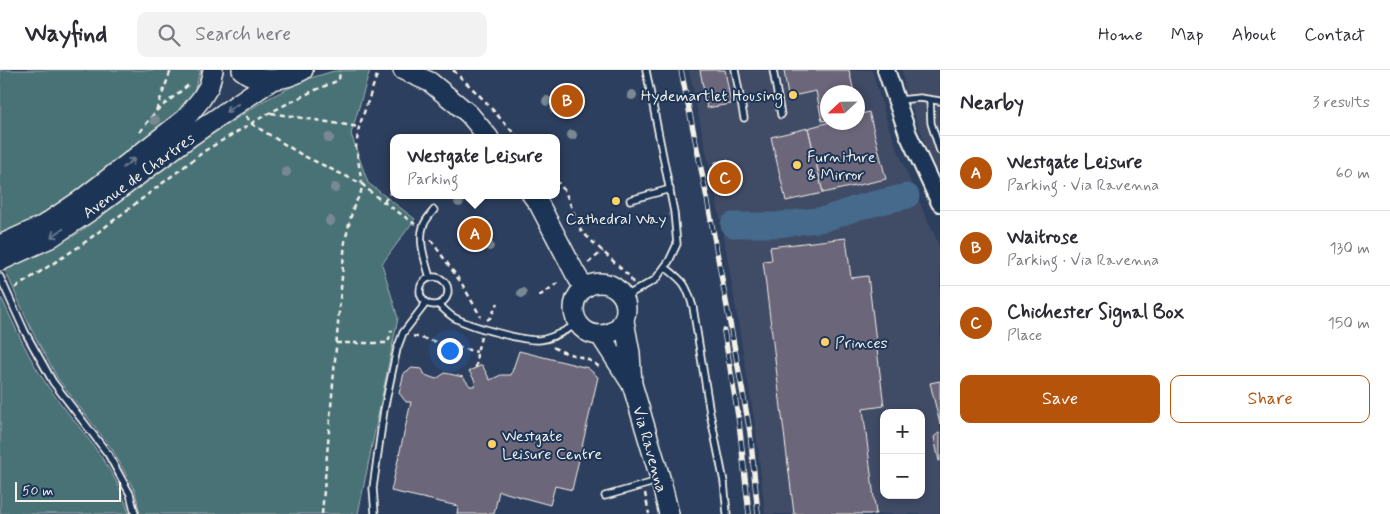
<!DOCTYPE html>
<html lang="en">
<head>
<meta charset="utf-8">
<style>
  body { margin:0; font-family:Mynerve,sans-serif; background:#f2f2f3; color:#2b2b33 }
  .controls { position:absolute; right:15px; bottom:15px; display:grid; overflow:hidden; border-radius:10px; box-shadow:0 2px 8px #0003 }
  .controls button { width:45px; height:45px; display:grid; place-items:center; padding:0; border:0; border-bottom:1px solid #e1e1e2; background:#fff; color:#2b2b33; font:25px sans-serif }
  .compass { position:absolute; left:820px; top:15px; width:45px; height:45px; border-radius:50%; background:#fff; box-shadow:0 2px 8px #0003; rotate:248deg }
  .scale { position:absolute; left:15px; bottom:12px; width:106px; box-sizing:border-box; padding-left:5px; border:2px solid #f4f1e8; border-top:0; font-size:14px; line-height:18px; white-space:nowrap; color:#f4f1e8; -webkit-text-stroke:4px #1d3557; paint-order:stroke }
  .you { position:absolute; left:449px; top:280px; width:18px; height:18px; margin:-12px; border:4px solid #fff; border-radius:50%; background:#1a73e8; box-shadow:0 0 0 8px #1a73e833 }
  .badge { display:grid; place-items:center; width:32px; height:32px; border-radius:50%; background:#b45309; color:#fff; font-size:16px; font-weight:700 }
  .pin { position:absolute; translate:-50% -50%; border:2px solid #fff; box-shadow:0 1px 5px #0006 }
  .popup { position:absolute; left:390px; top:64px; width:170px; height:65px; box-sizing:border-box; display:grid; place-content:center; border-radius:10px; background:#fff; filter:drop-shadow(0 1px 4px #0005); font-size:16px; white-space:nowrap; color:#7c7c81 }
  .popup b { font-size:19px; color:#2b2b33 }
  .popup::after { content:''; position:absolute; left:50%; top:100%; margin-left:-10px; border:10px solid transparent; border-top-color:#fff }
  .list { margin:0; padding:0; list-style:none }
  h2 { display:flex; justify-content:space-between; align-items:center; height:65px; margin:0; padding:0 20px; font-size:21px }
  h2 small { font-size:16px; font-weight:400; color:#7c7c81 }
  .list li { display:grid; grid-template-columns:32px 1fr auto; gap:15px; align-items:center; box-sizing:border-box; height:75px; padding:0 20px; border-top:1px solid #e1e1e2 }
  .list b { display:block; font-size:19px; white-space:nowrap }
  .list p { margin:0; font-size:16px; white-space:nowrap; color:#7c7c81 }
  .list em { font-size:16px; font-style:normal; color:#7c7c81 }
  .actions { display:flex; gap:10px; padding:15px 20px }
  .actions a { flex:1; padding:11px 0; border:1px solid #b45309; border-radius:10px; text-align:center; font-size:18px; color:#b45309 }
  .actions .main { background:#b45309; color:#fff }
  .icon { flex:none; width:28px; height:28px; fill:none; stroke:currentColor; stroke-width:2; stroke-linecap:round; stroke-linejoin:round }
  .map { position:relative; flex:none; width:940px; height:444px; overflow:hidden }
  header { display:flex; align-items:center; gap:30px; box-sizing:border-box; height:70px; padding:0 25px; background:#fff; border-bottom:1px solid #e1e1e2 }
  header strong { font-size:24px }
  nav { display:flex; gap:28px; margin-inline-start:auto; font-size:18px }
  .search { width:350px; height:45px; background:#f2f2f3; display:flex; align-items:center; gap:12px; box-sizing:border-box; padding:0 18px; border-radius:10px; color:#7c7c81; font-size:19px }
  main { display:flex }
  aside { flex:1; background:#fff }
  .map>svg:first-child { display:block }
  .built { fill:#404b66; fill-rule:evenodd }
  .green { fill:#4a7277; stroke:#9fb2b0 }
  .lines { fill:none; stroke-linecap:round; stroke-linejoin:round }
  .river { stroke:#446a8c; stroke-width:25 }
  .building { fill:#6c667a; stroke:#f4f1e8 }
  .lane-casing { stroke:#f4f1e8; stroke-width:9 }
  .secondary-casing { stroke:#f4f1e8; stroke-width:20 }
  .primary-casing { stroke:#f4f1e8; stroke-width:22 }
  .path { stroke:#f4f1e8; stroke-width:2.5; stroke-dasharray:5 4; stroke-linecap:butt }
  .lane { stroke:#1d3557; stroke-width:5.5 }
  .secondary { stroke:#1d3557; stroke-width:16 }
  .primary { stroke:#1d3557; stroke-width:19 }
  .rail-casing { stroke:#f4f1e8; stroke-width:5.5 }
  .rail { stroke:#1d3557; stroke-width:4; stroke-dasharray:11; stroke-linecap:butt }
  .tree { fill:#798994 }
  .oneway { stroke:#68778a }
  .poi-dot { fill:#ffd166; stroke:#1d3557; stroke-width:2 }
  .labels { text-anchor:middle; stroke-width:4; stroke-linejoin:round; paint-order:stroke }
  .poi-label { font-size:16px; fill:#f4f1e8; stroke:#1d3557; text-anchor:start }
  .street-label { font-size:16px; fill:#f4f1e8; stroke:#1d3557 }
</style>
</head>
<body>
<header>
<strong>Wayfind</strong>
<div class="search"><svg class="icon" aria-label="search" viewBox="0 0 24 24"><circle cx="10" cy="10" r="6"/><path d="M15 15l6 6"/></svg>Search here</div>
<nav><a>Home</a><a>Map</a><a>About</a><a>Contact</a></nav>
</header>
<main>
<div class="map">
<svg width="940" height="444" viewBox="0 0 940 444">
  <rect width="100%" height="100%" fill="#2d3f5e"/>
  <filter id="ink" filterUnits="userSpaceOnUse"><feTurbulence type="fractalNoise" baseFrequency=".02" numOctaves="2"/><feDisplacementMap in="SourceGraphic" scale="10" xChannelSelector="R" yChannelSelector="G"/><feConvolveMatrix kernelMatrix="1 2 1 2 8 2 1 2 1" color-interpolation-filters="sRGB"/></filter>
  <g filter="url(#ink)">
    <g class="built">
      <path d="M689,0H872L888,55L912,116L940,177V444H765L756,360L723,162ZM828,22H858V52H828ZM884,343H921V425H884Z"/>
      <path d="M902,0H940V100L938,101L930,87L905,19Z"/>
    </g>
    <g class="green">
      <path d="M0,0H201L194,21L181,39L80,125L0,169Z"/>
      <path d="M370,0L351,64L368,113L415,149L382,194L398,248L358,444H140L135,421L112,379L58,309L31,259L5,200L77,164L197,74L265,30L307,9L334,1Z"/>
      <path d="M0,229H2C16,259 30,291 49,318C78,358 116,396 129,444H0Z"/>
    </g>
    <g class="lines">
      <path class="river" d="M733,155H776L825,149L860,137L907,126"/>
    </g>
    <g class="building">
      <path d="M700,0H725L731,34L707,38Z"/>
      <path d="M784,0H849L854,22H828V50L822,51L816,21L788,27Z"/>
      <path d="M869,42L886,109L823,123L808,58L830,52H858V45Z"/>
      <path d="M808,58L823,123L786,131L771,67Z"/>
      <path d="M728,90L734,123L722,125L715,92Z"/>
      <path d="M846,168L851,208L868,206L884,336L863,339L876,444H794L763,191L772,190L770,177Z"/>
      <path d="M519,281L588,298L598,307L572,420L555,416L550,435L499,421L494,444H457L458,436L391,421L411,332H406L399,323L404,303L412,298L422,299L425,305L436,309L445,303L463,307L470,316H474L475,311L469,301L482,295L490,310L501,305H511Z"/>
      <path d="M940,311V354L930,313Z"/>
      <path d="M940,362V391H939L934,367Z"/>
    </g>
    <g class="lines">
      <g class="lane-casing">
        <g id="lane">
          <path d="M735,0L744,48"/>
          <path d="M773,0L781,45"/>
          <path d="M899,30L920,28L940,31"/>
          <path d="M930,30L931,53L940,81"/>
          <path d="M630,130L670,119"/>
          <path d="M665,197C684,212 686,213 693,237L710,343L724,412L727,444"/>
          <path d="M0,207L25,262L53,312L108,384L130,424L135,444"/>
          <circle cx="434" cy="221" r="14"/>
          <path d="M430,208C426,193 418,172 423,157C425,150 430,145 434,140"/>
          <path d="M624,227L655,210L669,191L677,174L674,142L646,0"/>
          <path d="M439,235C444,239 448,244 453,247C469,256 522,271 539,270C553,269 567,259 578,254"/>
          <path d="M605,426L658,411"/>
          <path d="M375,444L373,418L384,340L397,279L403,263L426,233"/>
        </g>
      </g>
      <g class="secondary-casing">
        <path id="secondary" d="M886,0L908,64L940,133"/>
      </g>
      <g class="primary-casing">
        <g id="primary">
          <path d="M242,0C260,14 284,11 303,0"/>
          <path d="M403,0L430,12L469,44L489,68"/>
          <path d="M532,125L539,134L575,203L584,218"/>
          <path d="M0,175L42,156L82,129L185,49L201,29L209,16L213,0"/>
          <path d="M0,191L50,168L93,139L191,66L272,10"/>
          <circle cx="600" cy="239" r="26"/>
          <path d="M624,251L630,283L632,314L661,411L669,444"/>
          <path d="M600,265L631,313"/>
        </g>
      </g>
      <g class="path">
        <path d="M453,0L481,27L518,68"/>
        <path d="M156,41L191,13"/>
        <path d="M271,43L359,57"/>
        <path d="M246,46L252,54L302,85L362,114L374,125L415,154"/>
        <path d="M140,62L156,41L171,0"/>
        <path d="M556,110L565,121L581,161L628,205L633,213"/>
        <path d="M384,132L394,117"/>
        <path d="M431,170L462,214L481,247"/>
        <path d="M588,193L603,181"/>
        <path d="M15,218L80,176L206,80L269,43L313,21L339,10L340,0"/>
        <path d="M539,226L561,211"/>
        <path d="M487,250L490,248L498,233"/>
        <path d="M413,266L477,282"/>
        <path d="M336,273H388L391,261H393"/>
        <path d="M553,277C569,287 589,285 601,299"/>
        <path d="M476,298L477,282L481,267"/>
        <path d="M645,423L649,444"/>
        <path d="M322,444L345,171L353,138L361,122L362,114L356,77L359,57L377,5"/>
      </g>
      <use href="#lane" class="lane"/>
      <use href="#secondary" class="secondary"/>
      <use href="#primary" class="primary"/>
      <g class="rail-casing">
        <g id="rail">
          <path d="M681,0L707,128L750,362L758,444"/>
          <path d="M724,261L739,352L749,444"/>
        </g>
      </g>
      <use href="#rail" class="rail"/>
    </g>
    <g class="tree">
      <circle cx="632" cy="25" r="5"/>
      <circle cx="547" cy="31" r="5"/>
      <circle cx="555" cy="39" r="5"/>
      <circle cx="155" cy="50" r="5"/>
      <circle cx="572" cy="65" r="5"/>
      <circle cx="329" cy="68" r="5"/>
      <circle cx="286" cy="102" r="5"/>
      <circle cx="335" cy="118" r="5"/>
      <circle cx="459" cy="132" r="5"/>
      <circle cx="330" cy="151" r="5"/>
      <circle cx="489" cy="176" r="5"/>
      <circle cx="522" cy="223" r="5"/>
    </g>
    <defs><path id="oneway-shaft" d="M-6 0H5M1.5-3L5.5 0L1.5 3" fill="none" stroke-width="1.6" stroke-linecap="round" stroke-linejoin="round" transform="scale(1.25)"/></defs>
    <g class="oneway">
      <use href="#oneway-shaft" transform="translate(232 38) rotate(146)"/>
      <use href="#oneway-shaft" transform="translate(129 93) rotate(-38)"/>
      <use href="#oneway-shaft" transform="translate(57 163) rotate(146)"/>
    </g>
  </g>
  <g class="poi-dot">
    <circle cx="793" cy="25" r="5"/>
    <circle cx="797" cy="95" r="5"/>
    <circle cx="616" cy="131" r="5"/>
    <circle cx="825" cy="272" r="5"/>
    <circle cx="492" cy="374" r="5"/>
  </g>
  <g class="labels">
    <g class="poi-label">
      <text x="783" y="31" text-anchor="end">Hydemartlet Housing</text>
      <text x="807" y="92">Furniture<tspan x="807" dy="18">&amp; Mirror</tspan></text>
      <text x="616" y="154" text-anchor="middle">Cathedral Way</text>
      <text x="835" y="278">Princes</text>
      <text x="502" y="371">Westgate<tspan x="502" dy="18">Leisure Centre</tspan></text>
    </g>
    <g class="street-label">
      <text transform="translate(138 105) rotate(-36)" y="6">Avenue de Chartres</text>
      <text transform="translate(651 379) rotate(74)" y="6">Via Ravenna</text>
    </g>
  </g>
</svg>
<div class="controls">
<button>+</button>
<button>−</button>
</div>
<svg class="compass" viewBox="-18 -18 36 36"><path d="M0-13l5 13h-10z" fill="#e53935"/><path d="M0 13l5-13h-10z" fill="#7c7c81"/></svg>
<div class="scale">50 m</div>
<div class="you"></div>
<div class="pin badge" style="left:475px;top:164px">A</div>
<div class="popup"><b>Westgate Leisure</b>Parking</div>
<div class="pin badge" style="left:567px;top:31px">B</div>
<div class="pin badge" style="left:725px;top:108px">C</div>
</div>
<aside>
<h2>Nearby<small>3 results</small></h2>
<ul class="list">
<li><span class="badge">A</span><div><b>Westgate Leisure</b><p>Parking · Via Ravenna</p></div><em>60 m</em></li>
<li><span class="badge">B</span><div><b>Waitrose</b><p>Parking · Via Ravenna</p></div><em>130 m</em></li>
<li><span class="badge">C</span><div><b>Chichester Signal Box</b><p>Place</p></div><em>150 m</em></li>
</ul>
<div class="actions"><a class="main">Save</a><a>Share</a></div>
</aside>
</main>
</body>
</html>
